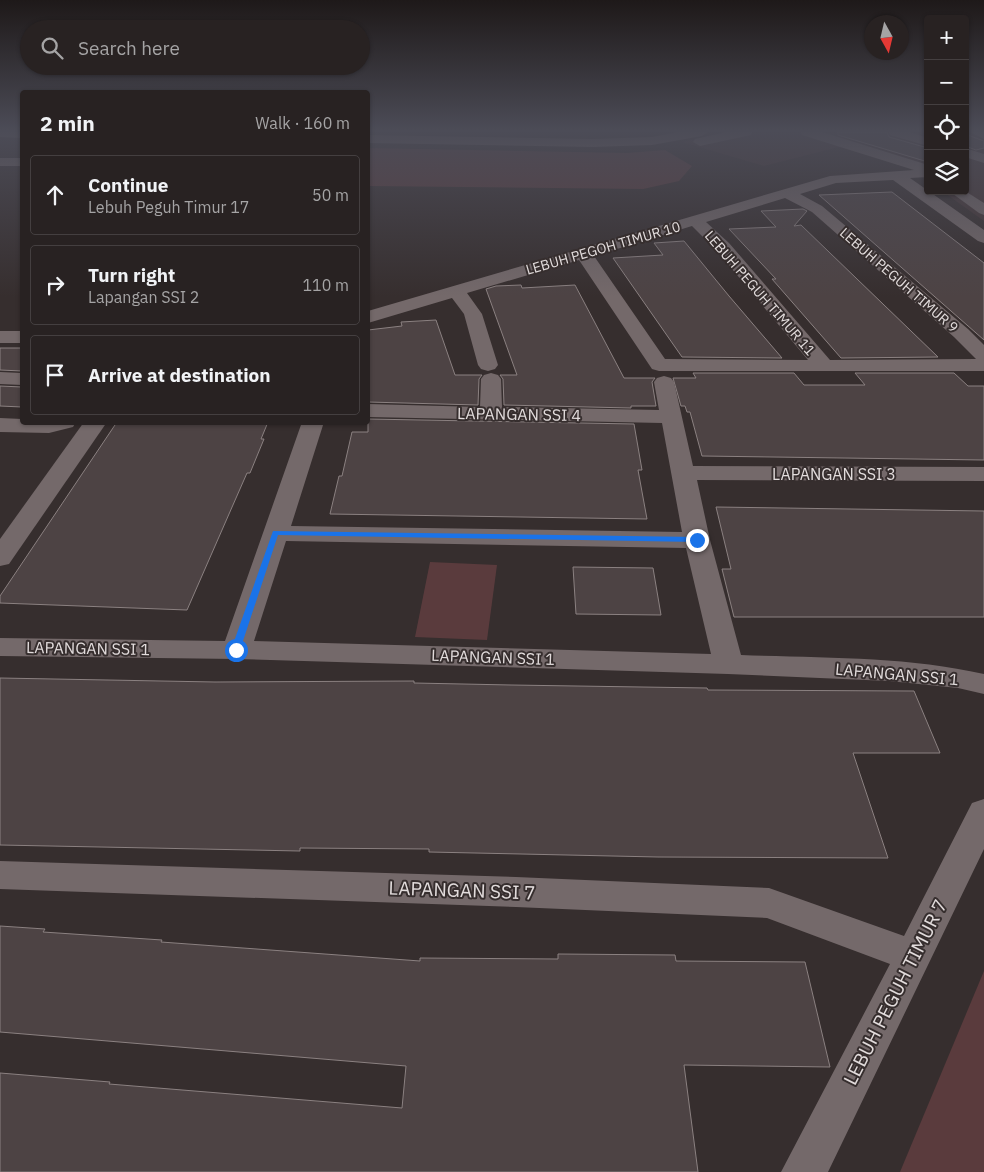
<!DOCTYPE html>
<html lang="en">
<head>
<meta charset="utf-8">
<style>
  body { margin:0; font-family:"IBM Plex Sans",sans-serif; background:#342f2f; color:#f1f3f6 }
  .controls { position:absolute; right:15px; top:15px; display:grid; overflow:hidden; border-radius:5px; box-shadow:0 1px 4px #0004 }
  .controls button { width:45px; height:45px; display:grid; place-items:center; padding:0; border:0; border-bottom:1px solid #443f40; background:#282222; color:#f1f3f6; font:25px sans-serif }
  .compass { position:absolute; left:864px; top:15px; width:45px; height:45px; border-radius:50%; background:#282222; box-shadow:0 1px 4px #0004; rotate:172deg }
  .stop { position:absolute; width:15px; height:15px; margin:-11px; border:4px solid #1a73e8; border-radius:50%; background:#fff }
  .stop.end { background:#1a73e8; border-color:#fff; box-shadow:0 1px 5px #0008 }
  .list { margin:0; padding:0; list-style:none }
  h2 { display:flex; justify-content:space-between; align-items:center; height:65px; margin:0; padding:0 20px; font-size:21px }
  h2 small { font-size:16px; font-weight:400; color:#a5a4a5 }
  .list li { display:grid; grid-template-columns:32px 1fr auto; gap:15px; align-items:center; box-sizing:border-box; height:80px; margin:0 10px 10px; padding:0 10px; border:1px solid #443f40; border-radius:5px }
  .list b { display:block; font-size:19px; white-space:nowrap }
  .list p { margin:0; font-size:16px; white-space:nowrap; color:#a5a4a5 }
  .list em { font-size:16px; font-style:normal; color:#a5a4a5 }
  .icon { flex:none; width:28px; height:28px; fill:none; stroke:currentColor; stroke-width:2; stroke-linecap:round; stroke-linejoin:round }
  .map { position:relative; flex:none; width:984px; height:1172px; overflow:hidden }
  .search { position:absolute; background:#282222; box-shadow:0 1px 4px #0004; left:20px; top:20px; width:350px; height:55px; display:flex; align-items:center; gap:12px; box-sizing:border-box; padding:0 18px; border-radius:28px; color:#a5a4a5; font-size:19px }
  .panel { position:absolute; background:#282222; box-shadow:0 1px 4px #0004; left:20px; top:90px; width:350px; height:335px; border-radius:5px }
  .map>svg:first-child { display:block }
  .built { fill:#443536 }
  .green { fill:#5a3b3d }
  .building { fill:#4d4344; stroke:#8b8181 }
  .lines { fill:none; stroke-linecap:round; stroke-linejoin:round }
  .minor { fill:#74696a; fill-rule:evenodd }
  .route { fill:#1a73e8 }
  .labels { text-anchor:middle; stroke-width:4; stroke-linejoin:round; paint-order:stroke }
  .far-street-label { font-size:14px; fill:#e2dcdc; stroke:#362e2e }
  .street-label { font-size:16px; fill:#e2dcdc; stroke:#362e2e }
  .near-street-label { font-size:19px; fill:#e2dcdc; stroke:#362e2e }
</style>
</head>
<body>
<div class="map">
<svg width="984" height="1172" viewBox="0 0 984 1172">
  <rect width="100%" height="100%" fill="#362e2e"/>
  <g class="built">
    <path d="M726,132H928V181L906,166L839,147L764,166L682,142Z"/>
    <path d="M965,132H984V221L942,191H965Z"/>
  </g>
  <g class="green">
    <path d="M368,148L627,153L665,150L692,166L679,181L643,189L368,186Z"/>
    <path d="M430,562L497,565L487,640L415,637Z"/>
    <path d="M984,971V1172H900Z"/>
  </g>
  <g class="building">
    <path d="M838,132H887L889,137L928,148V162L838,135Z"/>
    <path d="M965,134L984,141V148L976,150L965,146Z"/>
    <path d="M892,192L984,263V340L819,195Z"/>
    <path d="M803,209L807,211L794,226L801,225L938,357L841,358L772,279H776L729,229L776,227L761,211Z"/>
    <path d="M684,241L729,296L782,358L682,357L613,258L663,255L654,243Z"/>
    <path d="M521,285L522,288L575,285L624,378H655L652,382L656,406H631V408L504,405L503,379L500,375H517L486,289L496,286Z"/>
    <path d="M436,320L455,375H482L479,379L478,405L368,402V330L402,326L401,322Z"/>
    <path d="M0,348H22V371L0,370Z"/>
    <path d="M693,373H794L804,385H865L855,373H954L968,386H984V460L702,456L690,412H687L685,406H681L673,378H696Z"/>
    <path d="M0,386L22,387V407L0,406Z"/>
    <path d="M368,419L634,424L642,470H638L647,519L330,514L339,476H342L352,432H368Z"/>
    <path d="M117,422H268L261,439H264L250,473H247L229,514L187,610L0,603V596Z"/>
    <path d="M716,507L984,511V617H734L722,569H731Z"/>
    <path d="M573,567L653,568L661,615L576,614Z"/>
    <path d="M0,678L215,682L414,681V683L511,685L707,688L708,690L914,691L940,753H853L888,858L658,857L429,852V849L300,848V851L0,845Z"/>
    <path d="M0,926L45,929L43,932L162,940L161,942L420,961V958L558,959V954L675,955L676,961L805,962L830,1067L684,1065L698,1172H0V1073L110,1082L109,1084L402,1108L406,1066L0,1032Z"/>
  </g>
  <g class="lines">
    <g class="minor">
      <path d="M0,132H22V138L0,137Z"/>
      <path d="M678,132H708L702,136L652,145L593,147L368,143V135L593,139L652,137Z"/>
      <path d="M726,132H752L751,135L700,146L693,142L695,139Z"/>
      <path d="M801,132H822L925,164L927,167L926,169H928V177L910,178L984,230V243L978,241L893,180L836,183L800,194L822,206L968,329L984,345V371H659L652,369L579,260L467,293L482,314L498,365L495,369L488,371L481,369L478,365L464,314L452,298L368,323V311L830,176L914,170L802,135ZM785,198L812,212L954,337L976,359L830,360L729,243L706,222ZM692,226L717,251L808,360L665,359L594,256Z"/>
      <path d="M889,132H910L928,138V146L890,135Z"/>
      <path d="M970,132H984V139Z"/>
      <path d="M965,148L984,154V163L965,157Z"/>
      <rect x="0" y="158" width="22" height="8"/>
      <path d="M949,191H965L984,203V215L979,213Z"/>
      <rect x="0" y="331" width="22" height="12"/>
      <path d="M0,372L22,373V385L0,384Z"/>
      <path d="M491,373L498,375L501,379L502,407L659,410L654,382L657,378L664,376L671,378L674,382L693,466L984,467V481L697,480L710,540L741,655C821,658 905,656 984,674V694L958,688L889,681L728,674L236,659L0,656V638L225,641L302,422H324L291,526L682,532L662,423L368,417V404L480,407L481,379L484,375ZM286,541L686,548L711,654L254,641Z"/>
      <path d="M0,418L22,419V422H76L73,427L49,433L0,432Z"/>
      <path d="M84,422H107L9,564L0,566V539Z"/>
      <path d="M984,799V849L828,1172H781L890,964L767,918L516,907L0,889V861L516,877L769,888L904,936L972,803Z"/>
    </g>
  </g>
  <linearGradient id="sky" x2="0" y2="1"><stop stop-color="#1e1919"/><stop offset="0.44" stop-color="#4c4c57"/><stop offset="1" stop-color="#4c4c57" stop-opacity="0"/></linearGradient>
  <rect width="984" height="297" fill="url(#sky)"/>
  <path class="route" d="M273,531L697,537L701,540L697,542L278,535L240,650L239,652H232L231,650Z"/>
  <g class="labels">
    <g class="far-street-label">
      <text transform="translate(603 248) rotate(-16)" y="5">LEBUH PEGOH TIMUR 10</text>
      <text transform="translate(899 280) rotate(41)" y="5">LEBUH PEGUH TIMUR 9</text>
      <text transform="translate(760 293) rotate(49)" y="5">LEBUH PEGUH TIMUR 11</text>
    </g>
    <g class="street-label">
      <text transform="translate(519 414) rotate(1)" y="6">LAPANGAN SSI 4</text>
      <text x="834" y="480">LAPANGAN SSI 3</text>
      <text transform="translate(88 648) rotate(1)" y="6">LAPANGAN SSI 1</text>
      <text transform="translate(493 657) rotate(2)" y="6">LAPANGAN SSI 1</text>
      <text transform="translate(897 674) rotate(5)" y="6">LAPANGAN SSI 1</text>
    </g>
    <g class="near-street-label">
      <text transform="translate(462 890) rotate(2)" y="7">LAPANGAN SSI 7</text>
      <text transform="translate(895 992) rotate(-63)" y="7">LEBUH PEGUH TIMUR 7</text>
    </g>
  </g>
</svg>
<div class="controls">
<button>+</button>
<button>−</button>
<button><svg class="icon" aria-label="locate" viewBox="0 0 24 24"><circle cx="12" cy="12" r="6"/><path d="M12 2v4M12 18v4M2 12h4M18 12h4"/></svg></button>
<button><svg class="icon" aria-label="layers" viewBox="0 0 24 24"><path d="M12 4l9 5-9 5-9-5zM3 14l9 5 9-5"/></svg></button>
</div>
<svg class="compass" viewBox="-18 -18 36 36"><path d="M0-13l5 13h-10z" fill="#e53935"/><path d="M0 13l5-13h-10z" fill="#a5a4a5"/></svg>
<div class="stop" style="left:236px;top:650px"></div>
<div class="stop end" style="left:697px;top:540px"></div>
<div class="search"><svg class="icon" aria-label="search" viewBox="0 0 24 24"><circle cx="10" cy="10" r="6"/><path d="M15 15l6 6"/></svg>Search here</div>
<section class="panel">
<h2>2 min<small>Walk · 160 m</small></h2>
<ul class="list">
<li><svg class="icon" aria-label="ahead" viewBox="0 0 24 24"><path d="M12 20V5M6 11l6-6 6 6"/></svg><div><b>Continue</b><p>Lebuh Peguh Timur 17</p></div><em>50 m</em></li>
<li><svg class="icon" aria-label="right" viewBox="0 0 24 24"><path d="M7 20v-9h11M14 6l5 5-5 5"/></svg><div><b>Turn right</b><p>Lapangan SSI 2</p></div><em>110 m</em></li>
<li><svg class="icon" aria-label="arrive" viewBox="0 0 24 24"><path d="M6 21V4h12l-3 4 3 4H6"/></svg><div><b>Arrive at destination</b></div></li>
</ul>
</section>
</div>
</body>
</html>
